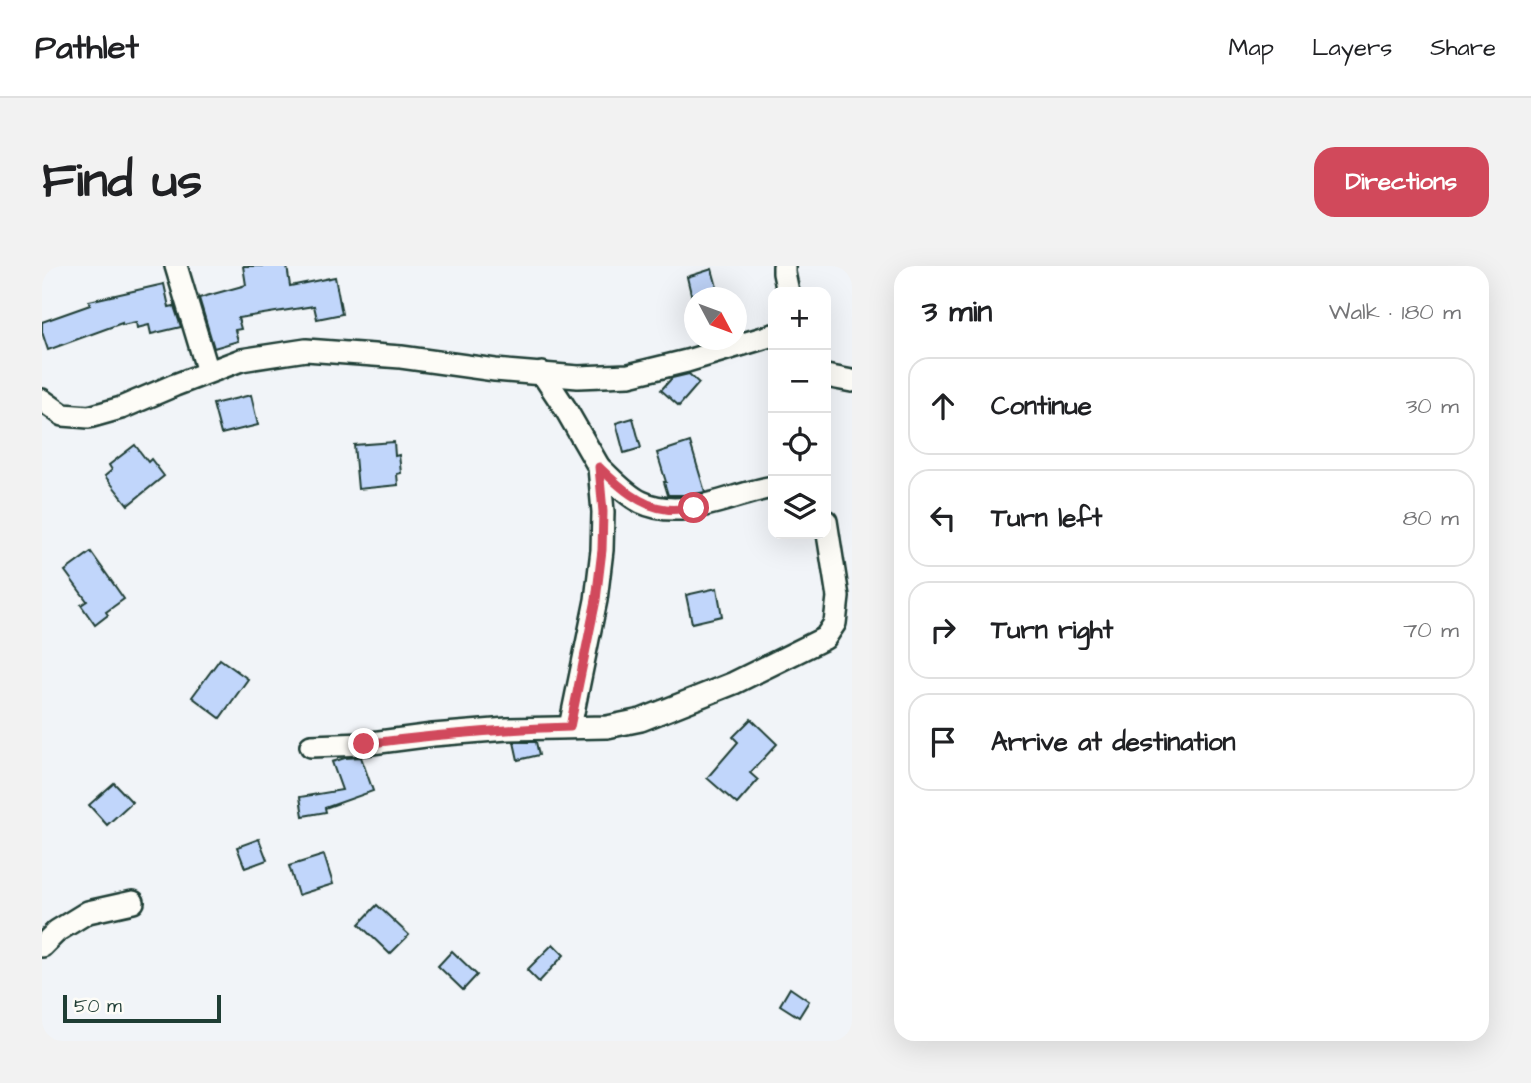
<!DOCTYPE html>
<html lang="en">
<head>
<meta charset="utf-8">
<style>
  body { margin:0; font-family:"Architects Daughter",sans-serif; background:#f2f2f2; color:#202124 }
  .controls { position:absolute; right:21px; top:21px; display:grid; overflow:hidden; border-radius:14px; box-shadow:0 7px 28px #0002 }
  .controls button { width:63px; height:63px; display:grid; place-items:center; padding:0; border:0; border-bottom:2px solid #e0e0e0; background:#fff; color:#202124; font:35px sans-serif }
  .compass { position:absolute; left:642px; top:21px; width:63px; height:63px; border-radius:50%; background:#fff; box-shadow:0 7px 28px #0002; rotate:131deg }
  .scale { position:absolute; left:21px; bottom:18px; width:158px; box-sizing:border-box; padding-left:7px; border:4px solid #1f3d34; border-top:0; font-size:19px; line-height:24px; white-space:nowrap; color:#1f3d34; -webkit-text-stroke:5px #fdfcf7; paint-order:stroke }
  .stop { position:absolute; width:21px; height:21px; margin:-16px; border:5px solid #d1495b; border-radius:50%; background:#fff }
  .stop.end { background:#d1495b; border-color:#fff; box-shadow:0 2px 7px #0008 }
  .list { margin:0; padding:0; list-style:none }
  h2 { display:flex; justify-content:space-between; align-items:center; height:91px; margin:0; padding:0 28px; font-size:30px }
  h2 small { font-size:23px; font-weight:400; color:#757577 }
  .list li { display:grid; grid-template-columns:46px 1fr auto; gap:21px; align-items:center; box-sizing:border-box; height:98px; margin:0 14px 14px; padding:0 14px; border:2px solid #e0e0e0; border-radius:21px }
  .list b { display:block; font-size:26px; white-space:nowrap }
  .list em { font-size:23px; font-style:normal; color:#757577 }
  .icon { flex:none; width:38px; height:38px; fill:none; stroke:currentColor; stroke-width:2; stroke-linecap:round; stroke-linejoin:round }
  .map { position:relative; flex:none; width:810px; height:775px; overflow:hidden; border-radius:21px }
  header { display:flex; align-items:center; gap:42px; box-sizing:border-box; height:98px; padding:0 35px; background:#fff; border-bottom:2px solid #e0e0e0 }
  header strong { font-size:33px }
  nav { display:flex; gap:38px; margin-inline-start:auto; font-size:24px }
  .intro { display:flex; align-items:center; justify-content:space-between; box-sizing:border-box; height:168px; padding:0 42px }
  h1 { margin:0; font-size:49px }
  .button { padding:18px 32px; border-radius:21px; background:#d1495b; color:#fff; font-size:24px; font-weight:700 }
  main { display:flex; gap:42px; padding:0 42px }
  aside { flex:1; background:#fff; border-radius:21px; box-shadow:0 7px 28px #0002 }
  .map>svg:first-child { display:block }
  .building { fill:#c1d6fb; stroke:#1f3d34; stroke-width:2 }
  .lines { fill:none; stroke-linecap:round; stroke-linejoin:round }
  .street-casing { stroke:#1f3d34; stroke-width:26 }
  .street { stroke:#fdfcf7; stroke-width:21 }
  .route { stroke:#d1495b; stroke-width:9 }
</style>
</head>
<body>
<header>
<strong>Pathlet</strong>
<nav><a>Map</a><a>Layers</a><a>Share</a></nav>
</header>
<div class="intro"><h1>Find us</h1><a class="button">Directions</a></div>
<main>
<div class="map">
<svg width="810" height="775" viewBox="0 0 810 775">
  <rect width="100%" height="100%" fill="#f1f4f8"/>
  <filter id="ink" filterUnits="userSpaceOnUse"><feTurbulence type="fractalNoise" baseFrequency=".0143" numOctaves="2"/><feDisplacementMap in="SourceGraphic" scale="14" xChannelSelector="R" yChannelSelector="G"/><feConvolveMatrix kernelMatrix="1 2 1 2 8 2 1 2 1" color-interpolation-filters="sRGB"/></filter>
  <g filter="url(#ink)">
    <g class="building">
      <path d="M201,0H245L248,20L293,11L300,48L275,53L272,40L196,52L199,63L193,64L196,75L172,82L157,32L204,19Z"/>
      <path d="M670,3L678,32H650L645,11Z"/>
      <path d="M122,18L127,41L132,40L139,61L109,68L107,59L95,62L94,56L80,59V57L6,84L0,66V56L48,39L47,35Z"/>
      <path d="M647,108L657,117L637,140L619,124L630,112Z"/>
      <path d="M209,129L216,159L179,168L171,138Z"/>
      <path d="M591,152L599,182L582,187L574,157Z"/>
      <path d="M352,176L353,190L357,189L359,207L355,208L356,219L316,223L312,179Z"/>
      <path d="M648,176L663,226L646,229H626L622,216H624L615,187Z"/>
      <path d="M93,179L106,196L109,193L122,210L86,239L63,210L70,204L67,199Z"/>
      <path d="M49,286L82,333L64,346L66,349L53,359L39,339L45,335L23,305Z"/>
      <path d="M675,322L680,350L650,357L644,329Z"/>
      <path d="M178,393L206,413L178,452L150,431Z"/>
      <path d="M709,453L735,478L708,507L716,514L695,538L665,512L696,476L691,471Z"/>
      <path d="M472,476H494L497,489L476,494Z"/>
      <path d="M319,491L331,525L283,542L284,546L261,550L258,531L300,524L290,496L303,492Z"/>
      <path d="M72,517L90,536L65,559L47,539Z"/>
      <path d="M217,573L225,594L203,602L195,581Z"/>
      <path d="M282,589L291,618L256,629L247,600Z"/>
      <path d="M335,639L367,669L348,688L317,658Z"/>
      <path d="M511,678L522,689L497,716L485,704Z"/>
      <path d="M410,685L435,709L421,724L396,700Z"/>
      <path d="M748,722L767,735L757,751L738,739Z"/>
    </g>
    <g class="lines">
      <g class="street-casing">
        <g id="street">
          <path d="M134,0L166,106"/>
          <path d="M742,0V7L746,26"/>
          <path d="M500,107L523,142L557,201L561,246L560,284L554,334L528,461"/>
          <path d="M784,110L810,115"/>
          <path d="M0,134L21,149L47,151L79,142L133,119L199,94L264,84L359,91L453,104L536,111L587,109L645,95L731,69"/>
          <path d="M557,201C570,213 583,228 599,236C641,256 689,228 731,221"/>
          <path d="M269,480L322,478L391,469L465,463L565,461L599,454L692,417L783,372L793,357L796,331L784,255"/>
          <path d="M0,680L15,665L46,646L91,636"/>
        </g>
      </g>
      <use href="#street" class="street"/>
    </g>
  </g>
  <g class="lines" filter="url(#ink)">
    <path class="route" d="M322,478C391,469 459,463 528,461L554,334L560,284L561,246L557,201C576,219 597,240 624,243C633,245 643,242 652,242"/>
  </g>
</svg>
<div class="controls">
<button>+</button>
<button>−</button>
<button><svg class="icon" aria-label="locate" viewBox="0 0 24 24"><circle cx="12" cy="12" r="6"/><path d="M12 2v4M12 18v4M2 12h4M18 12h4"/></svg></button>
<button><svg class="icon" aria-label="layers" viewBox="0 0 24 24"><path d="M12 4l9 5-9 5-9-5zM3 14l9 5 9-5"/></svg></button>
</div>
<svg class="compass" viewBox="-18 -18 36 36"><path d="M0-13l5 13h-10z" fill="#e53935"/><path d="M0 13l5-13h-10z" fill="#757577"/></svg>
<div class="scale">50 m</div>
<div class="stop" style="left:652px;top:242px"></div>
<div class="stop end" style="left:322px;top:478px"></div>
</div>
<aside>
<h2>3 min<small>Walk · 180 m</small></h2>
<ul class="list">
<li><svg class="icon" aria-label="ahead" viewBox="0 0 24 24"><path d="M12 20V5M6 11l6-6 6 6"/></svg><div><b>Continue</b></div><em>30 m</em></li>
<li><svg class="icon" aria-label="left" viewBox="0 0 24 24"><path d="M17 20v-9H6M10 6l-5 5 5 5"/></svg><div><b>Turn left</b></div><em>80 m</em></li>
<li><svg class="icon" aria-label="right" viewBox="0 0 24 24"><path d="M7 20v-9h11M14 6l5 5-5 5"/></svg><div><b>Turn right</b></div><em>70 m</em></li>
<li><svg class="icon" aria-label="arrive" viewBox="0 0 24 24"><path d="M6 21V4h12l-3 4 3 4H6"/></svg><div><b>Arrive at destination</b></div></li>
</ul>
</aside>
</main>
</body>
</html>
